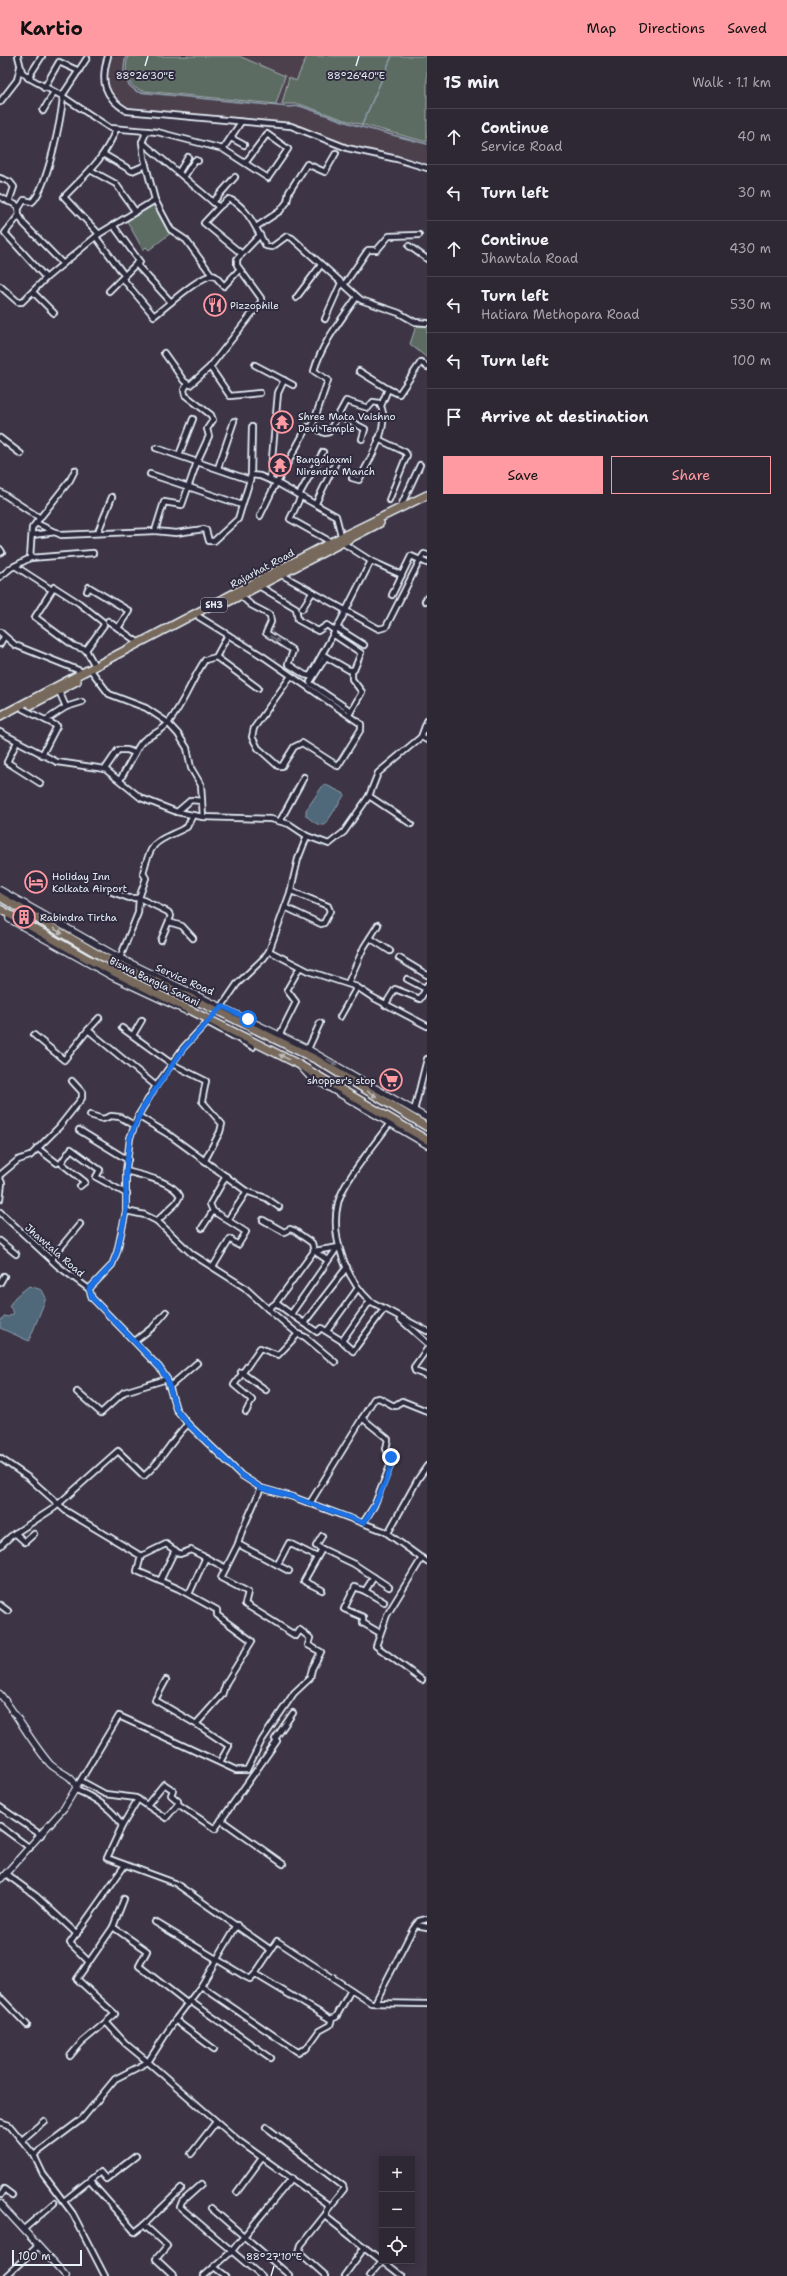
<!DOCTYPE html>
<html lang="en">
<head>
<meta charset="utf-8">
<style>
  body { margin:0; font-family:"Shantell Sans",sans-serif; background:#3a3340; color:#f1f3f6 }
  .controls { position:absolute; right:12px; bottom:12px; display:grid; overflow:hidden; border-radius:0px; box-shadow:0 2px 10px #0003 }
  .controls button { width:36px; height:36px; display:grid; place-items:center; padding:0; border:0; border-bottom:1px solid #49444f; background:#2e2734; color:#f1f3f6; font:20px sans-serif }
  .scale { position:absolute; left:12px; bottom:10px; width:70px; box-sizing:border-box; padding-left:4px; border:2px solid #e8f1f8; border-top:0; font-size:11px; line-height:14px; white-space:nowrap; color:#e8f1f8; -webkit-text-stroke:3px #2f2a3d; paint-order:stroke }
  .stop { position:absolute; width:12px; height:12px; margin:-9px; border:3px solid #1a73e8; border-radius:50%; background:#fff }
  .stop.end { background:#1a73e8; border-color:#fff; box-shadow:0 1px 4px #0008 }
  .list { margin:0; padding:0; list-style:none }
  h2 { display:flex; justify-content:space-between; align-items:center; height:52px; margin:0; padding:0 16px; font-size:17px }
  h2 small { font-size:13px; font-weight:400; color:#a7a5ac }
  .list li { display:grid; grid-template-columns:26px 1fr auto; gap:12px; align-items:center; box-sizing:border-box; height:56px; padding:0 16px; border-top:1px solid #49444f }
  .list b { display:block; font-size:15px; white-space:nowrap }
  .list p { margin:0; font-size:13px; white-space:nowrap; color:#a7a5ac }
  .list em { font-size:13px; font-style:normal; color:#a7a5ac }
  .actions { display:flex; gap:8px; padding:12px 16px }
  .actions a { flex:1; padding:9px 0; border:1px solid #ff9aa2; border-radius:0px; text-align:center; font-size:14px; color:#ff9aa2 }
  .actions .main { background:#ff9aa2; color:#111 }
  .icon { flex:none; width:22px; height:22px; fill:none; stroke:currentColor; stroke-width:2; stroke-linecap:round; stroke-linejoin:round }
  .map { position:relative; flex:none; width:427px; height:2220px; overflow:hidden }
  header { display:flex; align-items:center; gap:24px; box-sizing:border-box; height:56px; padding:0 20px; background:#ff9aa2; color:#111 }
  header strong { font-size:19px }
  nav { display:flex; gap:22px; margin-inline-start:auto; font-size:14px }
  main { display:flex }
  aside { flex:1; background:#2e2734 }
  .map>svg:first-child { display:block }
  .built { fill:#4d404e }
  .green { fill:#5c6c63; stroke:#a2aeae }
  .water { fill:#50687a; stroke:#8d9fac }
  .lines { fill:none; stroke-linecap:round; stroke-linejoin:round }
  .stream { stroke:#8d9fac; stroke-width:1.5 }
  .minor-casing { stroke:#e8f1f8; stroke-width:8 }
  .tertiary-casing { stroke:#e8f1f8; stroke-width:8 }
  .primary-casing { stroke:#e8f1f8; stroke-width:10 }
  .minor { stroke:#2f2a3d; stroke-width:4.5 }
  .tertiary { stroke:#2f2a3d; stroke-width:5.5 }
  .primary { stroke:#77695c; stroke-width:7 }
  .oneway { fill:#70707e }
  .oneway2 { fill:#bbbbba }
  .route { stroke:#1a73e8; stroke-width:5 }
  .ticks { fill:none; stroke:#e8f1f8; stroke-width:1.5 }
  .labels { text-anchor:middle; stroke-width:4; stroke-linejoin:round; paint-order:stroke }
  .shield { fill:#2f2a3d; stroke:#b0b5c0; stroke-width:1 }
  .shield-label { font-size:9px; font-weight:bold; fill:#e8f1f8 }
  .poi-label { font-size:10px; fill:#e8f1f8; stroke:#2f2a3d; text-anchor:start }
  .street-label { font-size:10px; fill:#e8f1f8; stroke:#2f2a3d }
  .ticks-label { font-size:10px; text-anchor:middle; fill:#e8f1f8; stroke:#2f2a3d; stroke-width:4; stroke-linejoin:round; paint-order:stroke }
</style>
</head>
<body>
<header>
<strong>Kartio</strong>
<nav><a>Map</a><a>Directions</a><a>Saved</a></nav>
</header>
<main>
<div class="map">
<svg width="427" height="2220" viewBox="0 0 427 2220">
  <rect width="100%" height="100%" fill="#3d3445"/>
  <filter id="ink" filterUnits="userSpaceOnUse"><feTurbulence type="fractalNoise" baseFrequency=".025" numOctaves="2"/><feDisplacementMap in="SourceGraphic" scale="8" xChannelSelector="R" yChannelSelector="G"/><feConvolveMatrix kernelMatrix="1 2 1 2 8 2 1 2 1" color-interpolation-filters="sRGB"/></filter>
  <g filter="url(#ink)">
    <path class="built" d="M111,0H427V108L398,99L350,90L291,67L129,52L118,45L110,32L108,18Z"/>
    <g class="green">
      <path d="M128,0H239L285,20L276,48L144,35C126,32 124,16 128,0Z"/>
      <path d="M307,0H427V86L345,64L299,48H282L289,21L296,25Z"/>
      <path d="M156,148L172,176L149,194L146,191L143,194L127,165Z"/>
      <path d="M418,270H427V302L410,288L415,273Z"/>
    </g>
    <g class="water">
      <path d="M324,728L345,738L325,769C316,770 312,764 306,760V754Z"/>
      <path d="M29,1230L42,1234L46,1242L29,1285L0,1272V1266L4,1260L8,1261L14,1257L9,1250L15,1241Z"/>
    </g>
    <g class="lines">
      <g class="stream">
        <path d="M126,0C122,15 123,28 138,36L289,51L300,50L358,70L427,88"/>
        <path d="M361,71L392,0"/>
      </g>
      <g class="minor-casing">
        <g id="minor">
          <path d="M18,0L22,16L29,22L62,40L110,72L147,75L142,86L219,151L229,143C248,151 256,173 266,190L272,191L287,180L292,182L361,244L399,257L415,266L427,267"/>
          <path d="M108,0C100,26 104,41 127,55L291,70L347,92L397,103L427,112"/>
          <path d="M28,22L42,0"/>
          <path d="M44,32L59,6L79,15"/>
          <path d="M62,40L87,2"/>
          <path d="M0,46L17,24L20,11"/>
          <path d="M43,55L54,36"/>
          <path d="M147,75L157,76L223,93L268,122L288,93L267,78L246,106"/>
          <path d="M231,82L244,89"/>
          <path d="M223,93L241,66"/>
          <path d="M103,98L132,115L146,109"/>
          <path d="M92,115L116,128L135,155"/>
          <path d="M179,116L188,101"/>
          <path d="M184,121L195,104L198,105"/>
          <path d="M0,122L10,126L14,131L9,146"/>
          <path d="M0,141L18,150L19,159L24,168L63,208"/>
          <path d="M155,144L171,174L186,184L211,218"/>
          <path d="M213,146L235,121"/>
          <path d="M219,151L204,167L242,198"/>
          <path d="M19,152L24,144L32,146L34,144C48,127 61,64 63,41"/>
          <path d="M19,159L5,177L46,222"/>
          <path d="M113,169L140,206L136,208L171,246"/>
          <path d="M256,171L280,155L287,146L289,136L307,108L325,116L336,97"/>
          <path d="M99,178L64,141C86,118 104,104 116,73"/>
          <path d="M96,181L125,220"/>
          <path d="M409,190L427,203"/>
          <path d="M123,223L154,260C165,252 204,215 215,220L224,230L239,214"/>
          <path d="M344,229L368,194H377L389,180L419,179"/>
          <path d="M0,230L18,246H22L46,222L99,178L155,144L144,102L142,86"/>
          <path d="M109,235L136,208"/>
          <path d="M33,236L54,257"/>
          <path d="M357,241C341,264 322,287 314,315L328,324L312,371H307L277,427L336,460L343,487L371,505L337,572L364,589"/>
          <path d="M296,242L321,209"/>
          <path d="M325,263L341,227"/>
          <path d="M164,297L184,325L190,329L210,311"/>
          <path d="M255,309L293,329"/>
          <path d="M359,315L388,333L381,350"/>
          <path d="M388,333L399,338L421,306L427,311"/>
          <path d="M260,337L230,340L210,311L261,246V242L237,209V203L260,179"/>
          <path d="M338,359L365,373L362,383"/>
          <path d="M312,371L325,377L329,376L346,345L368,352L373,346L379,347C393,367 369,405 359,424L352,422"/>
          <path d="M0,382L21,398"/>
          <path d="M378,383L405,396L407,399L389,444"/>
          <path d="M156,392L250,424L251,419L260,420L277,427"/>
          <path d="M179,399L193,363"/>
          <path d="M218,412L234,365"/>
          <path d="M150,418L242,449"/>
          <path d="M251,419L252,371"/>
          <path d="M270,424L278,337L284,324"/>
          <path d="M0,436L40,462"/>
          <path d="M299,439L323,396"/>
          <path d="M301,440L290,463L331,486"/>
          <path d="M316,447L336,406"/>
          <path d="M400,452L420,409"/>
          <path d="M260,460L276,427"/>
          <path d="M36,467L61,479L155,475L164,446L182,449L197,406L209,380L207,373L213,364L211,359L185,339L184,334L187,328"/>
          <path d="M155,475L176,477L204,473L206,474L209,485H214L238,463L250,424"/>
          <path d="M98,476L112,441"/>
          <path d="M32,479L56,476"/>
          <path d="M0,493L2,496L0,497"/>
          <path d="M30,502L93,497"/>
          <path d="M371,505L402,519"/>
          <path d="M15,510L49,532"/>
          <path d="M282,519L379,573L386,571L420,504L424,498L427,499"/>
          <path d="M0,521L11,512L30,502L32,472L70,424L75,414"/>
          <path d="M87,535L89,531L129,555L118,572"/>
          <path d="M392,539L411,500L427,507"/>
          <path d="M241,540L251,549L270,559L271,566L266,577L291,593L293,595L288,608L305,619L310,620L335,575L327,569L318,575L298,564L296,552L259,530"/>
          <path d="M425,545L427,542"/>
          <path d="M302,553L312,537"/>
          <path d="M199,561L264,601L361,668V673L338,710L302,687L294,691L282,710H278L258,692L252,681L254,672L291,620"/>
          <path d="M108,565L139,587"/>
          <path d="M0,576L15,589L83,616"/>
          <path d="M0,588L4,581"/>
          <path d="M86,594L104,569L103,566L79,547L54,531L35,561L74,590L86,594L95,610"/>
          <path d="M323,599L349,614H354L361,597L334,579"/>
          <path d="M216,601L258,632"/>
          <path d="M326,601L310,626L311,628L351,655"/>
          <path d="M90,613L109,638L146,652L167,666L178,678L187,692L191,712L201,729L203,761"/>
          <path d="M66,651L82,646"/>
          <path d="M23,653L57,670L42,699"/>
          <path d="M350,657L362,636L352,623V616"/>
          <path d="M46,664L66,651L59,635"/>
          <path d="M0,676L57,706L105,713L141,742L177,756L191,744L202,745"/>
          <path d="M421,681L427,684"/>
          <path d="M17,686L7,706L40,727"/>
          <path d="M135,697C137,693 140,687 144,684C152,678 163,675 169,666C184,647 192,623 205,604L216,601L228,579"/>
          <path d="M105,713L118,694H127L135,697L120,724"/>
          <path d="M369,740L411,768"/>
          <path d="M177,756L203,761L271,763L289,768L307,780"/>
          <path d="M280,765L304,721"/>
          <path d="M112,836L129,842H139L168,856L171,860L161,884"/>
          <path d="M285,851L321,868L324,867L330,855L328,850L291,835"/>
          <path d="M169,866L182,870L193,882"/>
          <path d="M370,882L390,895"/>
          <path d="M269,895L308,915L357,931L372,941L427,970"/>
          <path d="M120,902L138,857L139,842L146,822L143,817C152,781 158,786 187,771L192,761"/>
          <path d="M399,902L427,919"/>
          <path d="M407,923L426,933L427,929"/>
          <path d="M348,927L364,891L378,869"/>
          <path d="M385,949L395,933L420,943L426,933"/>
          <path d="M222,950L237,928L264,902L269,895L290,837L298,803L307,780L329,788L344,776L369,740L378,717L421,681L427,665"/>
          <path d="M340,961L357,931"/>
          <path d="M122,972L172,1008L206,1025L202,1045L222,1068L220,1076L205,1104"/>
          <path d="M88,974L99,962"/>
          <path d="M280,978L296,946L287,934L300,911"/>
          <path d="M34,979L64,1004L88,974L156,1030"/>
          <path d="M133,979L142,964"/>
          <path d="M308,993L320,967"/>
          <path d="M414,1055L427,1003"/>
          <path d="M90,1059L103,1063L111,1060L120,1061L134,1069"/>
          <path d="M138,1060L168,1078L246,1135L266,1142L279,1151"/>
          <path d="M390,1067C376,1087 343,1125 338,1147C330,1180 346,1223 370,1245L427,1275"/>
          <path d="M79,1074L128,1104"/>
          <path d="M37,1092L57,1107"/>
          <path d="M126,1115C140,1119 173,1125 180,1140L176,1147L157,1165"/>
          <path d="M0,1119L18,1104L30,1100L59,1071L82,1042V1036L72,1025"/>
          <path d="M0,1123L2,1127L0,1143"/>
          <path d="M80,1130L85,1126L61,1107L71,1093L100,1114L96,1121L127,1138"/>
          <path d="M126,1155L145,1159L157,1165L192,1198L244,1231L268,1253L276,1247"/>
          <path d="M213,1155L246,1176L238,1189L230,1183L213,1211"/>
          <path d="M0,1156L58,1210L89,1233L112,1209L117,1196L126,1155V1115L130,1082L138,1060L156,1030L183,992L207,966L253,991"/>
          <path d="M228,1164L247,1135"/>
          <path d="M263,1164L284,1176L290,1173L295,1175L312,1187L314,1195L327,1204"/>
          <path d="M202,1172L213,1155L210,1148L226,1120"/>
          <path d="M0,1185L16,1198"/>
          <path d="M337,1192L291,1258L276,1247L314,1195L339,1191"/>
          <path d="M51,1203L80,1168"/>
          <path d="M0,1227L4,1220"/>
          <path d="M89,1233L92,1242L159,1311L167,1323L176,1353L188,1368L241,1419L261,1432L293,1441L384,1475L427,1506"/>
          <path d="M291,1258L304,1267L347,1211"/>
          <path d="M400,1263L427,1287"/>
          <path d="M304,1267L317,1276L321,1272L342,1285L370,1245"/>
          <path d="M327,1275L358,1232"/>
          <path d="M298,1278L305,1281L335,1306"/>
          <path d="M135,1285L153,1271L166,1256"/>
          <path d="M342,1285L353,1295L384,1253"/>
          <path d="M427,1293L414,1311L415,1315L427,1320"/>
          <path d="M241,1316L266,1334"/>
          <path d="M169,1331L197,1307"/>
          <path d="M77,1336L101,1357L124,1336L167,1323"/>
          <path d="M246,1356L252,1344L234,1329L260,1292L278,1299L298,1278L268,1253"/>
          <path d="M362,1362L388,1383L386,1393L392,1405L374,1450L363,1467"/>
          <path d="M0,1402L29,1422L66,1455L141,1500"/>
          <path d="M261,1432L242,1475L238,1488L289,1515"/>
          <path d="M310,1447L374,1343L379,1342L394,1350L402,1345L427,1355"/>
          <path d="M15,1477L25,1486L34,1478"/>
          <path d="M388,1477L418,1423L427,1410"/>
          <path d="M322,1480L316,1490L354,1508L389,1531"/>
          <path d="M0,1490L11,1480L54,1452L118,1395L144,1420C162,1405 171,1384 188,1368"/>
          <path d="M422,1502L387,1559L376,1590L422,1624"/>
          <path d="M278,1508L289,1487L317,1501"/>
          <path d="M374,1521L365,1535L355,1531L344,1553L363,1561V1567L380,1577"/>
          <path d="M160,1525L175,1494"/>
          <path d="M322,1534L304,1525L322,1493"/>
          <path d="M365,1535L384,1546"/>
          <path d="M189,1538L206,1501"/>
          <path d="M0,1549L8,1555"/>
          <path d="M166,1624L155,1644L196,1668L222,1639L226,1627L252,1585L217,1559V1554L179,1533L137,1515L141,1500L166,1488L180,1498L191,1494L226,1512"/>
          <path d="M196,1668L229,1690L220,1706"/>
          <path d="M81,1725L105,1738L136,1742L166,1762L178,1748L215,1773L277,1685L275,1683L293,1657"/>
          <path d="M76,1732L119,1660L236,1714H247L262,1684L294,1637L310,1622L312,1613L321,1596L308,1589L310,1582L300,1574L296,1580L245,1548L248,1536L221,1522L238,1488"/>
          <path d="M76,1734C92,1740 115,1754 122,1770L107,1802L175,1827L271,1894"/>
          <path d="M147,1749L164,1728L173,1734L171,1739L178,1745V1748"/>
          <path d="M0,1751L41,1779"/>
          <path d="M221,1764L283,1808"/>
          <path d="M0,1770L30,1792"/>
          <path d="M122,1770L138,1743"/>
          <path d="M6,1818L36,1840L77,1878"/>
          <path d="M155,1866L246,1921L250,1923L255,1918L330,1963L336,1961L351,1934"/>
          <path d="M416,1869L427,1871"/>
          <path d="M113,1871L147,1895L139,1910L188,1948"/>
          <path d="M89,1906L113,1871L124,1843"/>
          <path d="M255,1918L277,1885L371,1947L427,1948"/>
          <path d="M201,1930L298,1996L306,1993L319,1975L330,1969L332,1963"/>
          <path d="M0,1941L27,1969"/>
          <path d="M190,1945L271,2002"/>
          <path d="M375,1947L413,1873L419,1865L427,1863"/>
          <path d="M175,1964L214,1993"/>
          <path d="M106,1966L115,1958L77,1923L89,1906L70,1887L125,1809"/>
          <path d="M70,2000L81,1987L106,1966L126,1988L148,2006L175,1964L201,1930L237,1869"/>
          <path d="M0,2066L9,2069L34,2099L43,2118L73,2158L105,2220"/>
          <path d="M266,2071L343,2130L344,2133L328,2153"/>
          <path d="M22,2084L44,2065"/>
          <path d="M191,2098L216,2066"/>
          <path d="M34,2099L82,2063L115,2023L148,2006L239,2085L327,2148L326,2161L382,2205"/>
          <path d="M90,2125L135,2176L144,2169"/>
          <path d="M202,2128L182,2146L180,2151L261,2220"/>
          <path d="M237,2136L262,2102"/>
          <path d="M0,2139L4,2133L12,2139"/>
          <path d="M64,2145L100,2116L106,2123L136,2100"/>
          <path d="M211,2152L289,2219"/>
          <path d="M325,2159L301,2189L299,2196L326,2220"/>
          <path d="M24,2173L54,2147"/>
          <path d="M383,2205L402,2220"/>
          <path d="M214,2211L226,2220"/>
          <path d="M6,2220L38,2190"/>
          <path d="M174,2220L156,2203L167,2190L144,2169L181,2133"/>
          <path d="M204,2220L231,2196L292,2122"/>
          <path d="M344,2220L365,2191"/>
          <path d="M369,2220L382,2205"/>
        </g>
      </g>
      <g class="tertiary-casing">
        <g id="tertiary">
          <path d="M0,834L120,902L306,992L427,1062"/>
          <path d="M9,858V863L113,921L186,955"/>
          <path d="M299,1009L309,1020L427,1089"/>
          <path d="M0,1638C18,1660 31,1686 50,1708C59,1717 74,1719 76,1732L64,1752L0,1824"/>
          <path d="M0,2148L66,2220"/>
        </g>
      </g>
      <g class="primary-casing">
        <g id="primary">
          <path d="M228,546L380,467"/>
          <path d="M31,649L77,625"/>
          <path d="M0,660L341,481L427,439"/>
          <path d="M0,841L101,900L218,955L317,1004L427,1071"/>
          <path d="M0,853L88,903L298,1008L427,1084"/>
        </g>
      </g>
      <use href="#minor" class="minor"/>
      <use href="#tertiary" class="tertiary"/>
      <use href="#primary" class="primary"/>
    </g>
    <defs><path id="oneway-solid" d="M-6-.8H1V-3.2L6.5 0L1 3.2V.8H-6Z"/></defs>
    <g class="oneway">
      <use href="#oneway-solid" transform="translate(275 583) rotate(30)"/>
      <use href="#oneway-solid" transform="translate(332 1006) rotate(29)"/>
    </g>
    <g class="oneway2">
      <use href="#oneway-solid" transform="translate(58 875) rotate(29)"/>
      <use href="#oneway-solid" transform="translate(284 1001) rotate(-153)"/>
      <use href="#oneway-solid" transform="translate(372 1038) rotate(31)"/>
    </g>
  </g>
  <g class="lines" filter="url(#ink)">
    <path class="route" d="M248,963L222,950L184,992L142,1053L130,1082L126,1115V1155L117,1196L112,1209L89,1233L92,1242L159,1311L167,1323L176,1353L188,1368L241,1419L261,1432L293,1441L364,1467C371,1456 395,1413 391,1401"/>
  </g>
  <path class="ticks" d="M145,10L148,0M356,10L359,0M271,2220L274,2210"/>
  <defs>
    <g id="restaurant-ring" transform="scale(1.15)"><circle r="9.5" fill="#2f2a3d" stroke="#ff9aa2" stroke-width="1.5"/><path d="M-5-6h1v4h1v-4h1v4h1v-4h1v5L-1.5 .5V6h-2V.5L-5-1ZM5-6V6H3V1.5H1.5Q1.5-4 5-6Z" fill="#ff9aa2"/></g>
    <g id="temple-ring" transform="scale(1.15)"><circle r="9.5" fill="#2f2a3d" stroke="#ff9aa2" stroke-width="1.5"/><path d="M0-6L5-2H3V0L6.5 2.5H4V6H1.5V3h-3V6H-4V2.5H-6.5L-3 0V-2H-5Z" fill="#ff9aa2"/></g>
    <g id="hotel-ring" transform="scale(1.15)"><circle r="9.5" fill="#2f2a3d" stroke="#ff9aa2" stroke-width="1.5"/><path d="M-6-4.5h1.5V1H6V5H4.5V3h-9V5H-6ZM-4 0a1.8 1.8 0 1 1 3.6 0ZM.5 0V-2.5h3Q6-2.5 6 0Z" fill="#ff9aa2"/></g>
    <g id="building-ring" transform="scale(1.15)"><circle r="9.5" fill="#2f2a3d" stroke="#ff9aa2" stroke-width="1.5"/><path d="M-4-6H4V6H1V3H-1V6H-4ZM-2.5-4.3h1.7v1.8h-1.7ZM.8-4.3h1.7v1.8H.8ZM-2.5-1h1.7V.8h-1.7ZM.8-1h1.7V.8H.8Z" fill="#ff9aa2"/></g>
    <g id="supermarket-ring" transform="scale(1.15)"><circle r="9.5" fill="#2f2a3d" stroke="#ff9aa2" stroke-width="1.5"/><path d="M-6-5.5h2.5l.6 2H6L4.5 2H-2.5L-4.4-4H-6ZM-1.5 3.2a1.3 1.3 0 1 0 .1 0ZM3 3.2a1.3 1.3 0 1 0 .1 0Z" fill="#ff9aa2"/></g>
  </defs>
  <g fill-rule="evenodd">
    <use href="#restaurant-ring" x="215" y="249"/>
    <use href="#temple-ring" x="282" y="366"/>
    <use href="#temple-ring" x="280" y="409"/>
    <use href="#hotel-ring" x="36" y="826"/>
    <use href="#building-ring" x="24" y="861"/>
    <use href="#supermarket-ring" x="391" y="1024"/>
  </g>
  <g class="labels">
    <rect class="shield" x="201" y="542" width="26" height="14" rx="3"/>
    <g class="shield-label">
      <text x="214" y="552">SH3</text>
    </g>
    <g class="poi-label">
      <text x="230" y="253">Pizzophile</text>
      <text x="298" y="364">Shree Mata Vaishno<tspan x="298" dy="12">Devi Temple</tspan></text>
      <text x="296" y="407">Bangalaxmi<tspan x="296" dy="12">Nirendra Manch</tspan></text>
      <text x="52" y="824">Holiday Inn<tspan x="52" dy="12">Kolkata Airport</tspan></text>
      <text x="40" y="865">Rabindra Tirtha</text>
      <text x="376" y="1028" text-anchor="end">shopper's stop</text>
    </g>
    <g class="street-label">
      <text transform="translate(262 512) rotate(-28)" y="4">Rajarhat Road</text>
      <text transform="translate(185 923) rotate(24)" y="4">Service Road</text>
      <text transform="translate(155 925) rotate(26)" y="4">Biswa Bangla Sarani</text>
      <text transform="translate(55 1194) rotate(41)" y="4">Jhawtala Road</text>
    </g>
  </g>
  <g class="ticks-label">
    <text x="145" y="23">88°26'30"E</text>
    <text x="356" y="23">88°26'40"E</text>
    <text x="274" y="2204">88°27'10"E</text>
  </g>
</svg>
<div class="controls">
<button>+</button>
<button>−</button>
<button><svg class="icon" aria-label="locate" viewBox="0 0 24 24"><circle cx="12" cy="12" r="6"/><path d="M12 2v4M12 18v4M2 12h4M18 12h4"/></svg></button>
</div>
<div class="scale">100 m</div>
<div class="stop" style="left:248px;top:963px"></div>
<div class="stop end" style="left:391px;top:1401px"></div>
</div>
<aside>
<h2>15 min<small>Walk · 1.1 km</small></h2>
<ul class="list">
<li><svg class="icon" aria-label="ahead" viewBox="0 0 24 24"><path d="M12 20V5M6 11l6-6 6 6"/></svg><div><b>Continue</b><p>Service Road</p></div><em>40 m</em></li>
<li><svg class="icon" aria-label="left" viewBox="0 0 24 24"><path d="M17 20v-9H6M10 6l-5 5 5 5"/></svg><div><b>Turn left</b></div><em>30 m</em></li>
<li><svg class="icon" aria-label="ahead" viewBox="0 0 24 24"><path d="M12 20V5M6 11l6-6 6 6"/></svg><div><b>Continue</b><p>Jhawtala Road</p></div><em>430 m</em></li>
<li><svg class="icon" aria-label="left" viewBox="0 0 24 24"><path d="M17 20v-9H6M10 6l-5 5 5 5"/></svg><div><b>Turn left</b><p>Hatiara Methopara Road</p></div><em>530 m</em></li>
<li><svg class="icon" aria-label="left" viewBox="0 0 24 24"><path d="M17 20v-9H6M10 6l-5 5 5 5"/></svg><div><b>Turn left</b></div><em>100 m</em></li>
<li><svg class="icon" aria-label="arrive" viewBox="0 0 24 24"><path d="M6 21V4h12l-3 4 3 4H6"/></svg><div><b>Arrive at destination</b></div></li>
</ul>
<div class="actions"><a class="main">Save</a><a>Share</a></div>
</aside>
</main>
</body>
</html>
